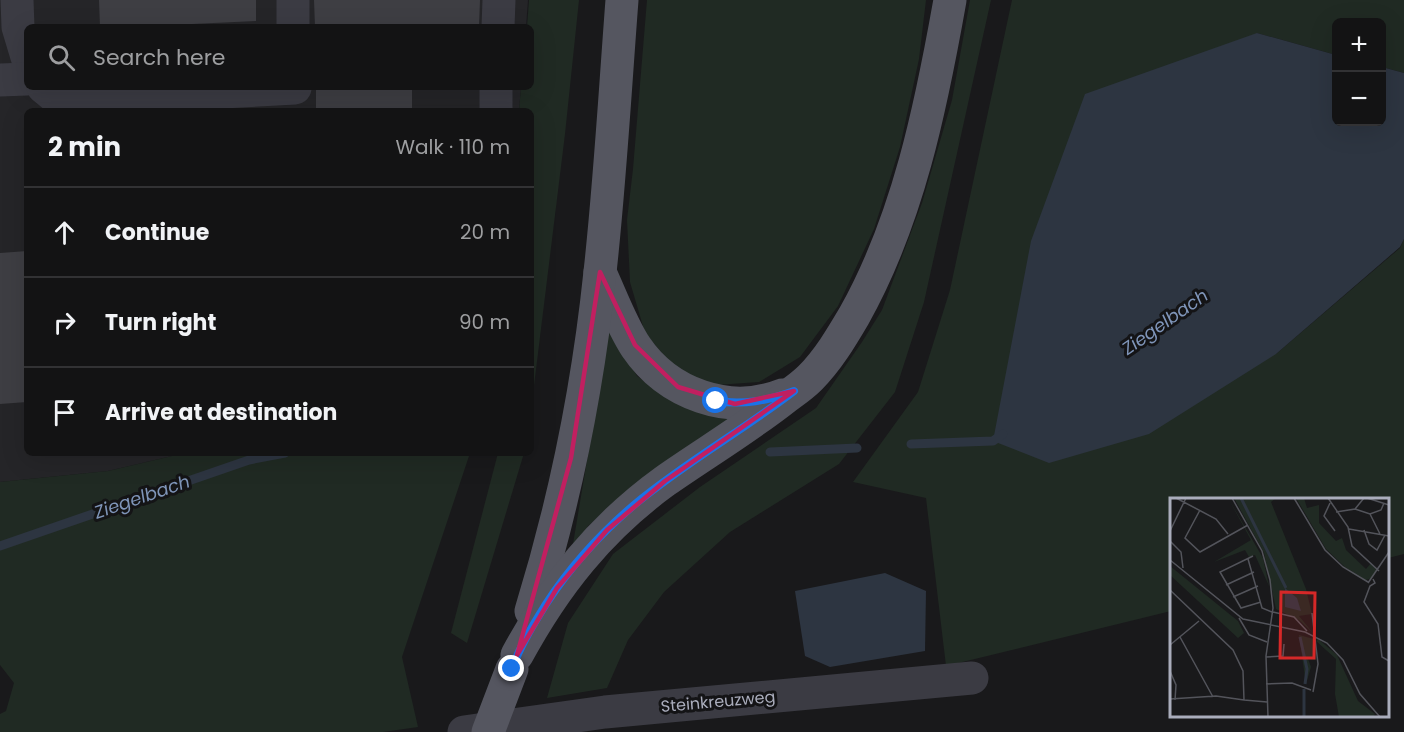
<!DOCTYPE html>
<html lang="en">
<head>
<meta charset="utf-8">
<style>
  body { margin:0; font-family:Poppins,sans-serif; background:#202022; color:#f1f3f6 }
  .controls { position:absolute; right:18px; top:18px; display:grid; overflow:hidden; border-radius:9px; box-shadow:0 6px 24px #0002 }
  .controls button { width:54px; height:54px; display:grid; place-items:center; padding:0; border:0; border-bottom:2px solid #323234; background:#131314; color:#f1f3f6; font:30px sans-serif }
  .stop { position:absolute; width:18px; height:18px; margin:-14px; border:4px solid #1a73e8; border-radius:50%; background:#fff }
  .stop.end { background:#1a73e8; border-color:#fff; box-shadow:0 2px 6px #0008 }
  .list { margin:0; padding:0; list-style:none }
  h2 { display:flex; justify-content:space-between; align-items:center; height:78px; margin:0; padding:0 24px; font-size:26px }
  h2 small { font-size:20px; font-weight:400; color:#9d9ea0 }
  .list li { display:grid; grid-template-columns:39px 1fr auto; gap:18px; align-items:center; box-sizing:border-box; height:90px; padding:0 24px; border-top:2px solid #323234 }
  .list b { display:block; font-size:22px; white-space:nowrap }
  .list em { font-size:20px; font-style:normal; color:#9d9ea0 }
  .icon { flex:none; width:33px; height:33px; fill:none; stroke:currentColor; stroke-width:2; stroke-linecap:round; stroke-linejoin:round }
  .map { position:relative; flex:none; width:1404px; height:732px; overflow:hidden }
  .search { position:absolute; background:#131314; box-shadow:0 6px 24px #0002; left:24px; top:24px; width:510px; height:66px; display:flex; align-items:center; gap:15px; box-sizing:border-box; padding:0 21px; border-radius:9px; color:#9d9ea0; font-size:22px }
  .panel { position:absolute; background:#131314; box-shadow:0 6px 24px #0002; left:24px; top:108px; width:510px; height:348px; border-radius:9px }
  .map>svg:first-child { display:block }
  .built { fill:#252528 }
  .green { fill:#202a23 }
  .water { fill:#2d3541 }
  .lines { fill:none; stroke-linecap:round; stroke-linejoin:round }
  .stream { stroke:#2d3541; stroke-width:9 }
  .building { fill:#3e3e43 }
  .minor { stroke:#3b3b43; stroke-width:33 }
  .major { stroke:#555660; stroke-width:33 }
  .major-bridge { stroke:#555660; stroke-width:33 }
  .route { stroke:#1a73e8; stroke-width:8 }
  .marked { fill:none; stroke:#c11f60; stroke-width:4.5; stroke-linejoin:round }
  .labels { text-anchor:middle; stroke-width:6; stroke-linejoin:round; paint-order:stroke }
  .street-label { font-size:16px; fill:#aaadbc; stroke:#141416 }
  .water-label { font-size:18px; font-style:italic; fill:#7f95b9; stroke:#141416 }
  .inset-river { fill:none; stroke:#2d3541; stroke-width:3 }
  .inset-road { fill:none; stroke:#53545b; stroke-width:1.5 }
  .view { fill:#d62828; fill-opacity:0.15; stroke:#d62828; stroke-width:3 }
  .inset-edge { fill:none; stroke:#aaadbc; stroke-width:3 }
</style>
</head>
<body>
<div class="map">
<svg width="1404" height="732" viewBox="0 0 1404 732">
  <rect width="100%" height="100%" fill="#19191b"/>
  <path class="built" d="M0,0H528L526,27H27V87H521L519,111H27V453H185L108,471L0,482Z"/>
  <g class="green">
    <path d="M529,0H579L565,134L531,410V111H519L521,87H531V27H527Z"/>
    <path d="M647,0H926L919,59L900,147L874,229L838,306L800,357L759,382L716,385L677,371L645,333L630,282L627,220L633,169Z"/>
    <path d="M970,0H991L924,302L895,392L839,464L730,532L664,592L628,640L607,688L547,698L568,623L613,554L700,487L816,408L862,342L882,310L922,203L952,100Z"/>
    <path d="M1012,0H1404V73L1382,67V22H1336V55L1257,33L1276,354L1400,248L1404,239V554L1388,558V500H1172L1171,611L946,666L926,498L853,482L918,392L950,290Z"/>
    <path d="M609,329L637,376L669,399L704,414L752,413L629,491L588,526L572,550Z"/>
    <path d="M185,453H470L402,657L418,727L383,732H0V714L6,711L14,683L0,665V482L108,471Z"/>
    <path d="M498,453H524L467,643L451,633Z"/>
  </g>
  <g class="water">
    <path d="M1257,33L1336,55V122H1382V67L1404,73V239L1400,247L1276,354L1149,434L1049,463L993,441L1031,241L1085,94Z"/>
    <path d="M885,573L926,591L925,651L830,667L805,656L795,591Z"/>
  </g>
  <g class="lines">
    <g class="stream">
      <path d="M911,444L993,441L1003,434"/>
      <path d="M770,452L857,448"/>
      <path d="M0,546L249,460L285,453"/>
    </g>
  </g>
  <g class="building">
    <path d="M99,0H256V21L171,25V27H100Z"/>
    <path d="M314,0H480L479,27H315Z"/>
    <rect x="316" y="87" width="96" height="24"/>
    <path d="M27,251V402L0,404V253Z"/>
  </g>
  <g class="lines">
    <g class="minor">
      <path d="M17,0L18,27L27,57"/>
      <path d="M293,0V27"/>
      <path d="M498,27L499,0"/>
      <path d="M0,80L27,79"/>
      <path d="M43,87L60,101L295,88"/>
      <path d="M496,111V87"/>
      <path d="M464,732L605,712L972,678"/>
    </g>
    <g class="major">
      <path d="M600,272C611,296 622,326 636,347C668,394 729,416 782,395"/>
      <path d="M531,611C565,501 588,387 600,272C610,182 615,91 622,0"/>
      <path d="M517,655C555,585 600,528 665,481C705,453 747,428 785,398C793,392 802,386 810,378C828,360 841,338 854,316C908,220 931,107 950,0"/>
    </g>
    <path class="major-bridge" d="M488,732L512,669"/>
  </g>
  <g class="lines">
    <path class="route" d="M512,669C520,646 533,625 546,604C570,567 600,534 634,505C684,463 742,431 794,391C767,401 744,405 716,401"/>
  </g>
  <path class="marked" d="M600,272L635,345L678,387L735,404L794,391L665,481L607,530L557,588L517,655L571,458Z"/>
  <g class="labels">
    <g class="street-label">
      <text transform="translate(718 701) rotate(-5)" y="6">Steinkreuzweg</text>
    </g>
    <g class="water-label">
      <text transform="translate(1165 322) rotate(-35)" y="6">Ziegelbach</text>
      <text transform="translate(142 497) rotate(-19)" y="6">Ziegelbach</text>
    </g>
  </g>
  <g transform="translate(1170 498)">
    <rect width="219" height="219" fill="#19191b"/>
    <path d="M58,0L93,60L99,88L85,57L79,59L75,52L44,64L81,42ZM64,0H106L101,4L136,91L142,116L129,118L143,135L129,122L106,111L94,55ZM126,0H134L137,10L149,7V25L166,43L172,40L176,52L196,71L201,65L207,72L202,80L196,82L175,69L156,51ZM0,68L68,123L74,135L68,140L0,77ZM129,137L144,141L146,162L138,161L141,169L136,186ZM148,141L167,157L188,203L205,216L203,219H169L165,196L166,161L146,143Z" fill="#202a23"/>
    <path d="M115,90L127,100L131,113L115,109Z" fill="#2d3541"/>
    <path class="inset-river" d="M71,0L116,90M130,139L137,171L135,186M134,219V191"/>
    <path class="inset-road" d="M6,0L46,21L58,36M62,0L92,53L100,82L103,110L96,158L98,219M124,0L155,52L173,69L198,84M158,0L178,29L182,48L209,73M197,0L219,7M160,5L154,18L165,33M185,11L200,16L211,12L214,5M30,12L15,40L30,54L78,27M166,14L185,11L194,0M200,16L210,36M179,31L219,38M194,32L199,46L207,52L215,37M0,33L16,0M0,43L11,54L13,70M83,58L50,74L71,110L91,104M78,61L92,110L102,114M0,62L73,121L135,134L157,145L173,162L190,196L210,219M203,81L205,85L200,88L194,104L208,126L212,159L219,163M198,85L219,54M56,87L84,74M0,92L63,152L73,173L74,202M63,99L88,88M103,114L124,119L137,133M142,115L148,166L143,194M69,120L79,137L97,144M10,139L43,199M0,147L29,123M96,159L113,158L114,146M0,173L6,187L5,202M96,186L122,185L141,192M0,201L46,198L74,202M74,202L97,204"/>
    <path class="view" d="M111,94L145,95L144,160H110Z"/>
    <rect width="219" height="219" class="inset-edge"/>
  </g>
</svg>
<div class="controls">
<button>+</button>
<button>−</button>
</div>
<div class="stop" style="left:716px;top:401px"></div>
<div class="stop end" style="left:512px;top:669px"></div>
<div class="search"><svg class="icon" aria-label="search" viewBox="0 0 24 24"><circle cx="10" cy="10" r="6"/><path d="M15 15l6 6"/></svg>Search here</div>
<section class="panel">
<h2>2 min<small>Walk · 110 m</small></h2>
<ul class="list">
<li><svg class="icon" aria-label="ahead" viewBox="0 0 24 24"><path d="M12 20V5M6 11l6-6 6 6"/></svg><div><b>Continue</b></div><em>20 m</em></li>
<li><svg class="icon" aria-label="right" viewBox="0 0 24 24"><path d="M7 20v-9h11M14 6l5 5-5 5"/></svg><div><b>Turn right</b></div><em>90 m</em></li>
<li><svg class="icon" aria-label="arrive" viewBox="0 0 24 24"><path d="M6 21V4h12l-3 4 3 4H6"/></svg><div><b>Arrive at destination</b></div></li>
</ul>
</section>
</div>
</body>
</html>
